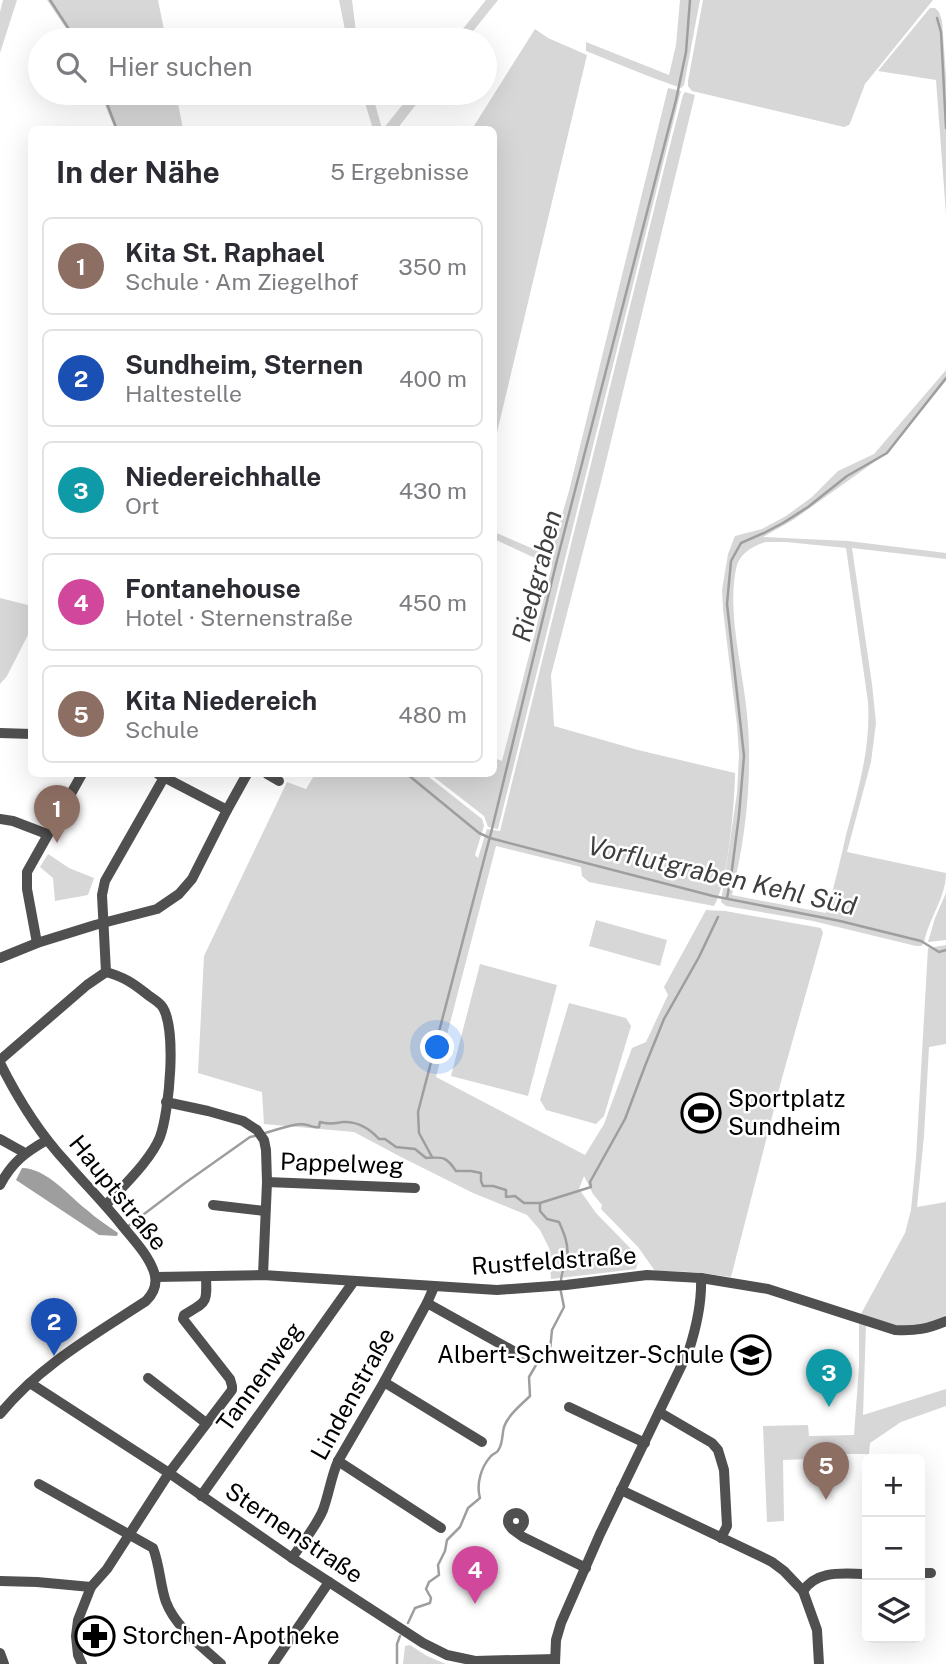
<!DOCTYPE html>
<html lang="de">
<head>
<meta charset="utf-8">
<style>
  body { margin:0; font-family:"Public Sans",sans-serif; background:#f7f7f7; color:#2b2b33 }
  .controls { position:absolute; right:21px; bottom:21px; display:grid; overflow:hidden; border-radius:10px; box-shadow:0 7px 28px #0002 }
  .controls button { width:63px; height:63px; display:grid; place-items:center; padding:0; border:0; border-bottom:2px solid #e1e1e2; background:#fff; color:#2b2b33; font:35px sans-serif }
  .you { position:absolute; left:438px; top:1048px; width:24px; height:24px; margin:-18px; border:5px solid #fff; border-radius:50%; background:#1a73e8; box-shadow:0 0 0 10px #1a73e833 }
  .badge { display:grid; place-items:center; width:46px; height:46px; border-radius:50%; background:#000; color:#fff; font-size:23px; font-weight:700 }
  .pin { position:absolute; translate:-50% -58px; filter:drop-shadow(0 2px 4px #0008) }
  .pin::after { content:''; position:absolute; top:37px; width:24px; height:21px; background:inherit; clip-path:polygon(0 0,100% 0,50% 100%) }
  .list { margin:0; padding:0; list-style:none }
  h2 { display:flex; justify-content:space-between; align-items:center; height:91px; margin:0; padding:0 28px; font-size:30px }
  h2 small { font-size:23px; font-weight:400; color:#7c7c81 }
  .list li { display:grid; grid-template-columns:46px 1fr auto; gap:21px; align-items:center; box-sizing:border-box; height:98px; margin:0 14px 14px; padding:0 14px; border:2px solid #e1e1e2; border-radius:10px }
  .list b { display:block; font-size:26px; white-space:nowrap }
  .list p { margin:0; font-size:23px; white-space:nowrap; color:#7c7c81 }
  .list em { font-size:23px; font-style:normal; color:#7c7c81 }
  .icon { flex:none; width:38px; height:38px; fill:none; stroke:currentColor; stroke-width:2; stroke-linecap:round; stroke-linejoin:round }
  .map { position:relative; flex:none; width:946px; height:1664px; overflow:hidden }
  .search { position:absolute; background:#fff; box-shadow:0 7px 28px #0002; left:28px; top:28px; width:469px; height:77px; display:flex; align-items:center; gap:18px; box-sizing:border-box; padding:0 24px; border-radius:38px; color:#7c7c81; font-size:26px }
  .panel { position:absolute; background:#fff; box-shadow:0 7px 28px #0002; left:28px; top:126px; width:469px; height:651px; border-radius:10px }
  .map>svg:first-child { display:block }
  .green { fill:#d7d7d7; fill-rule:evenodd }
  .water { fill:#9e9e9e }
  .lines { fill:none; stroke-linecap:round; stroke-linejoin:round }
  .stream { stroke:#9e9e9e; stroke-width:2.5 }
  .minor { stroke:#505050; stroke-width:10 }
  .labels { text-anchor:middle; stroke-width:5; stroke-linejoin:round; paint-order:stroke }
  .poi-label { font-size:24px; fill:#000; stroke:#fff; text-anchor:start }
  .street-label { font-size:24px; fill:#000; stroke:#fff }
  .water-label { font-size:26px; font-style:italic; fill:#3f3f3f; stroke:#fff }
</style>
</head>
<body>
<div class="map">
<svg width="946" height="1664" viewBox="0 0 946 1664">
  <rect width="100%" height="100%" fill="#fff"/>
  <g class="green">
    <path d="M3,0H17L0,53V12Z"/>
    <path d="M47,0H158L166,40H74Z"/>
    <path d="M339,0H352L357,40H347Z"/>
    <path d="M486,0H498L466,40H454Z"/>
    <path d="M680,0H700L684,85L681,88L648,76L586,51V42L669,75L676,45Z"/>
    <path d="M703,0H933L865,84L851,121L849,125L844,127L692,91L688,86V81Z"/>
    <path d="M930,8H935L939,12L942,21L946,76V214L936,80L878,71Z"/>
    <path d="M535,29L548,38L587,55L494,445V130L472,129Z"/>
    <path d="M668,88L681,91L498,829L488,827L484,816L430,774H494V758L502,761L552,566L494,539V532L550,556L569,491Z"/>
    <path d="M685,92L695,95L601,482L551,675L554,726L638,750L735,773C735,800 728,885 714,906L604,885L589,882L582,876L581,867L496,846L436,1077L585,1155L604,1124L632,1048L646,1042L668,995L664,987L706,910L725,911L821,928L823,933L782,1078L731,1277L694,1272L655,1271L638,1247L601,1209L602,1205L593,1194L584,1176L579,1189L596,1213L635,1253L638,1262L636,1269L551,1279L549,1248L540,1230L527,1215L473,1193L401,1157L354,1132L264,1124L262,1092L198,1073L204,956L287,782L306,789L315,774H425L482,819L484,826L475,855L478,858L487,829L500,831L667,157L683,95Z"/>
    <path d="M100,93H176L183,129H115Z"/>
    <path d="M362,93H372L382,129H373Z"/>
    <path d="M412,93H425L397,129H383Z"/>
    <path d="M946,370V381L887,453L793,520L763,537L848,541L946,553V559L852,548L872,684L876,723L871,762L847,852L946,873C946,898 928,919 924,943L921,946H916L813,921L726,906L721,902L737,793L739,755L737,725L723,610L722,590L728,554L735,536L762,529L786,516L812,497L838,471L874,454ZM766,542H786L846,548L868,702C871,748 858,791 846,835C840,861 834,888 826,913L732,895C746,834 753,777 747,714C743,670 727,613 736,569C739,554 752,546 766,542Z"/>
    <path d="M0,598L32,606L31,629L7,676L0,684Z"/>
    <path d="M48,854L69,868L94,878L88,895L55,901L53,878L40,867Z"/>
    <path d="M946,893V940L928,942L935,918Z"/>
    <path d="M596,920L667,940L660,966L589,946Z"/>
    <path d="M946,945V1044L929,1047L924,1136L917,1207L946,1202V1315C940,1318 933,1323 926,1325C904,1332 882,1321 861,1314L905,1233L911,1210L916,1158L928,948Z"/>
    <path d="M480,964L557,985L528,1096L451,1076Z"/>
    <path d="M569,1003L626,1018L631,1026L604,1116L596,1124L546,1110L540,1100Z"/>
    <path d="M859,1322L866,1325L863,1415L946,1389V1406L901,1422L870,1443L869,1454H837L835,1458L783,1460L784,1521L767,1522L763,1426L808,1425L809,1436L854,1435L859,1367Z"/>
    <path d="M410,1645L427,1656L446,1664H403L405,1646Z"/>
  </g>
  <path class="water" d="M22,1168C46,1168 69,1196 87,1210C97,1219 108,1226 118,1233L117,1236L99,1235L16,1180Z"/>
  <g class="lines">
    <g class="stream">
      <path d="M50,0L76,40"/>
      <path d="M937,18L941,32L946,128"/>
      <path d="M103,93L117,130"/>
      <path d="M407,774L479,833L490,838L713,896L840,921L921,941L939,952L946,950"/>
      <path d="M727,898L731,877L739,815L744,756L727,604L731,561L741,543L764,533L783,523L808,507L847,476L887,453L946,378"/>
      <path d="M265,1133C277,1130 295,1122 307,1125C311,1126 315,1128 319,1127L320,1122C329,1125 335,1123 343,1122C357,1121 370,1129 379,1139H385L396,1147L415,1149L426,1158C443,1157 446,1156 456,1171H471L481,1173V1181L483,1186H493L506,1190V1197L515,1196L524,1203H540V1211L547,1219L559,1222C564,1233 569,1245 567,1257C566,1265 561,1272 561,1281"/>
      <path d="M432,1157L419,1133L418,1112L492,829L556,564L676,100L686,52L690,0"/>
      <path d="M540,1203L591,1187L590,1182L625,1119L645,1066L664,1019L699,957L718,917"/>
      <path d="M127,1227L185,1183L250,1137L255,1136"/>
      <path d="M408,1623L415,1608L430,1603L431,1598L426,1589L429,1582L439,1575L438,1565L445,1551L447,1540L460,1527L468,1508L480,1498C476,1484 481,1467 491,1456C495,1452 497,1454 499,1449C503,1442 502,1434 504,1427C508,1415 521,1405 530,1396L529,1377L539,1360L545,1357L550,1350L552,1330L564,1307L560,1287"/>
      <path d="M397,1664V1644L400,1636"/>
    </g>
    <g class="minor">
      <path d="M0,733L32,734"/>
      <path d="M158,774L227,810"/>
      <path d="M267,774L279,781"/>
      <path d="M0,819L13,821L47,834"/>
      <path d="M37,943L27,889V872L82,774"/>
      <path d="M0,958L37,943L95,925L157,909L179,894L192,879L227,810L247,774"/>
      <path d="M106,972C124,977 133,983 148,995C152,998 157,1001 161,1005C178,1025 169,1113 160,1137C151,1160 122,1187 106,1205"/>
      <path d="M0,1060L87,985L106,972L102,895L105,881L166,774"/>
      <path d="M0,1063C18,1099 39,1133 66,1162C84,1183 103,1202 120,1223C132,1238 148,1254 154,1272C158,1284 154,1293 146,1301C94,1335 39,1366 0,1414"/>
      <path d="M166,1102L208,1111L243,1121L257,1130L264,1140L266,1150L267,1182L263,1275"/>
      <path d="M0,1139L25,1153"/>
      <path d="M267,1182L415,1188"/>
      <path d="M0,1185C12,1162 26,1152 47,1140"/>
      <path d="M213,1205L265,1211"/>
      <path d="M156,1277L263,1275L497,1290L566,1285L647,1275L701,1278L768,1289L895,1330C916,1331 927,1329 946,1321"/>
      <path d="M427,1303L524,1357"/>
      <path d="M148,1378L206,1423"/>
      <path d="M384,1382L482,1442"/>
      <path d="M30,1383L169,1473L292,1558L423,1643L447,1655L475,1661L555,1659"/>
      <path d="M569,1407L645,1443"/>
      <path d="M659,1412L712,1443L718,1450L724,1470L727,1526L721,1538"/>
      <path d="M338,1461L441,1528"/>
      <path d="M39,1484L153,1548C160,1566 160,1585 166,1602C176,1628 202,1646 221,1664"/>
      <path d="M621,1490L760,1556L772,1562L784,1571L803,1591L817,1630L819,1664"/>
      <path d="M201,1496L354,1281"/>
      <circle cx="516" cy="1521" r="8"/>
      <path d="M512,1529L523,1537L586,1568"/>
      <path d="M292,1558C302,1543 316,1527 323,1510C329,1494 331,1477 338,1461L384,1382L427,1303L434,1287"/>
      <path d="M920,1573H931"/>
      <path d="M0,1581L37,1582L91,1587"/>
      <path d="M803,1591C818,1569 844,1574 867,1574"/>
      <path d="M0,1653L4,1664"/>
      <path d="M82,1664L78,1655L76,1636L78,1620L91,1587L107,1569L169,1473L232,1390V1386L230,1379L183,1319L184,1315C207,1301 207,1304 206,1277"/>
      <path d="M273,1664L329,1582"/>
      <path d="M555,1664L556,1640L561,1623L600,1534L689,1350C697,1325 702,1303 701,1278"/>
    </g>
  </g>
  <defs>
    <g id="stadium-ring" transform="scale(2.0125)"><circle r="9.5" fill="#fff" stroke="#000" stroke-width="1.5"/><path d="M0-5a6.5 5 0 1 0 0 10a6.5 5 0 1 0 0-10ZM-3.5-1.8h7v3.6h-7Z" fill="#000"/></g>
    <g id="school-ring" transform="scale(2.0125)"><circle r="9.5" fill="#fff" stroke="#000" stroke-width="1.5"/><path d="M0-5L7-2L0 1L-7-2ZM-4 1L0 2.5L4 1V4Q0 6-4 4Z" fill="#000"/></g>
    <g id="pharmacy-ring" transform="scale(2.0125)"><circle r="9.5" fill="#fff" stroke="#000" stroke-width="1.5"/><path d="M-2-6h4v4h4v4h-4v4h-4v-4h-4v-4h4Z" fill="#000"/></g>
  </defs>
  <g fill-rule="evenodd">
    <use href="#stadium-ring" x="701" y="1113"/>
    <use href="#school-ring" x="751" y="1355"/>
    <use href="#pharmacy-ring" x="95" y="1636"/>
  </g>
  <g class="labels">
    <g class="poi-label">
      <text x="728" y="1107">Sportplatz<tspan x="728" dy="28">Sundheim</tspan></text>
      <text x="724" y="1363" text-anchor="end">Albert-Schweitzer-Schule</text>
      <text x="122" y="1644">Storchen-Apotheke</text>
    </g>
    <g class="street-label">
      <text transform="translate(342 1164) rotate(2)" y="8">Pappelweg</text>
      <text transform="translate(118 1193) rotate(51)" y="8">Hauptstraße</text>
      <text transform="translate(554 1261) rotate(-4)" y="8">Rustfeldstraße</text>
      <text transform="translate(260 1377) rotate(-54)" y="8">Tannenweg</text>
      <text transform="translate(353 1394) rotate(-61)" y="8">Lindenstraße</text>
      <text transform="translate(294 1533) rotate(34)" y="8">Sternenstraße</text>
    </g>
    <g class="water-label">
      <text transform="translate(537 576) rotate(-76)" y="9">Riedgraben</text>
      <text transform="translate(722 876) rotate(13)" y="9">Vorflutgraben Kehl Süd</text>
    </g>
  </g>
</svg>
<div class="controls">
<button>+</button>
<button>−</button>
<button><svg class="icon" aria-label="layers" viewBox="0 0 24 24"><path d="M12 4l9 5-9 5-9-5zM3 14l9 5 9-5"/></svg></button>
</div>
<div class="you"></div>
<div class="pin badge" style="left:57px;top:843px;background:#8d6e63">1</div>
<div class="pin badge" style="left:54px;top:1356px;background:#1a4fb4">2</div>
<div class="pin badge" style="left:829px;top:1407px;background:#0f9aa8">3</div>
<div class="pin badge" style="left:475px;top:1604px;background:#d1479c">4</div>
<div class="pin badge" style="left:826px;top:1500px;background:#8d6e63">5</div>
<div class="search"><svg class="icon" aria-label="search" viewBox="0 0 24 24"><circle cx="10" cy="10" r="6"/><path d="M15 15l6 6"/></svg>Hier suchen</div>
<section class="panel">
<h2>In der Nähe<small>5 Ergebnisse</small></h2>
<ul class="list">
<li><span class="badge" style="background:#8d6e63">1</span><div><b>Kita St. Raphael</b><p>Schule · Am Ziegelhof</p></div><em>350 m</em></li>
<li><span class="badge" style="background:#1a4fb4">2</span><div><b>Sundheim, Sternen</b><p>Haltestelle</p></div><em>400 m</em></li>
<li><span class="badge" style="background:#0f9aa8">3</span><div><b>Niedereichhalle</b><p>Ort</p></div><em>430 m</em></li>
<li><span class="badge" style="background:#d1479c">4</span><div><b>Fontanehouse</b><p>Hotel · Sternenstraße</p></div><em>450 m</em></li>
<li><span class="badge" style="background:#8d6e63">5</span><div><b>Kita Niedereich</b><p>Schule</p></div><em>480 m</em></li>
</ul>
</section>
</div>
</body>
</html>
